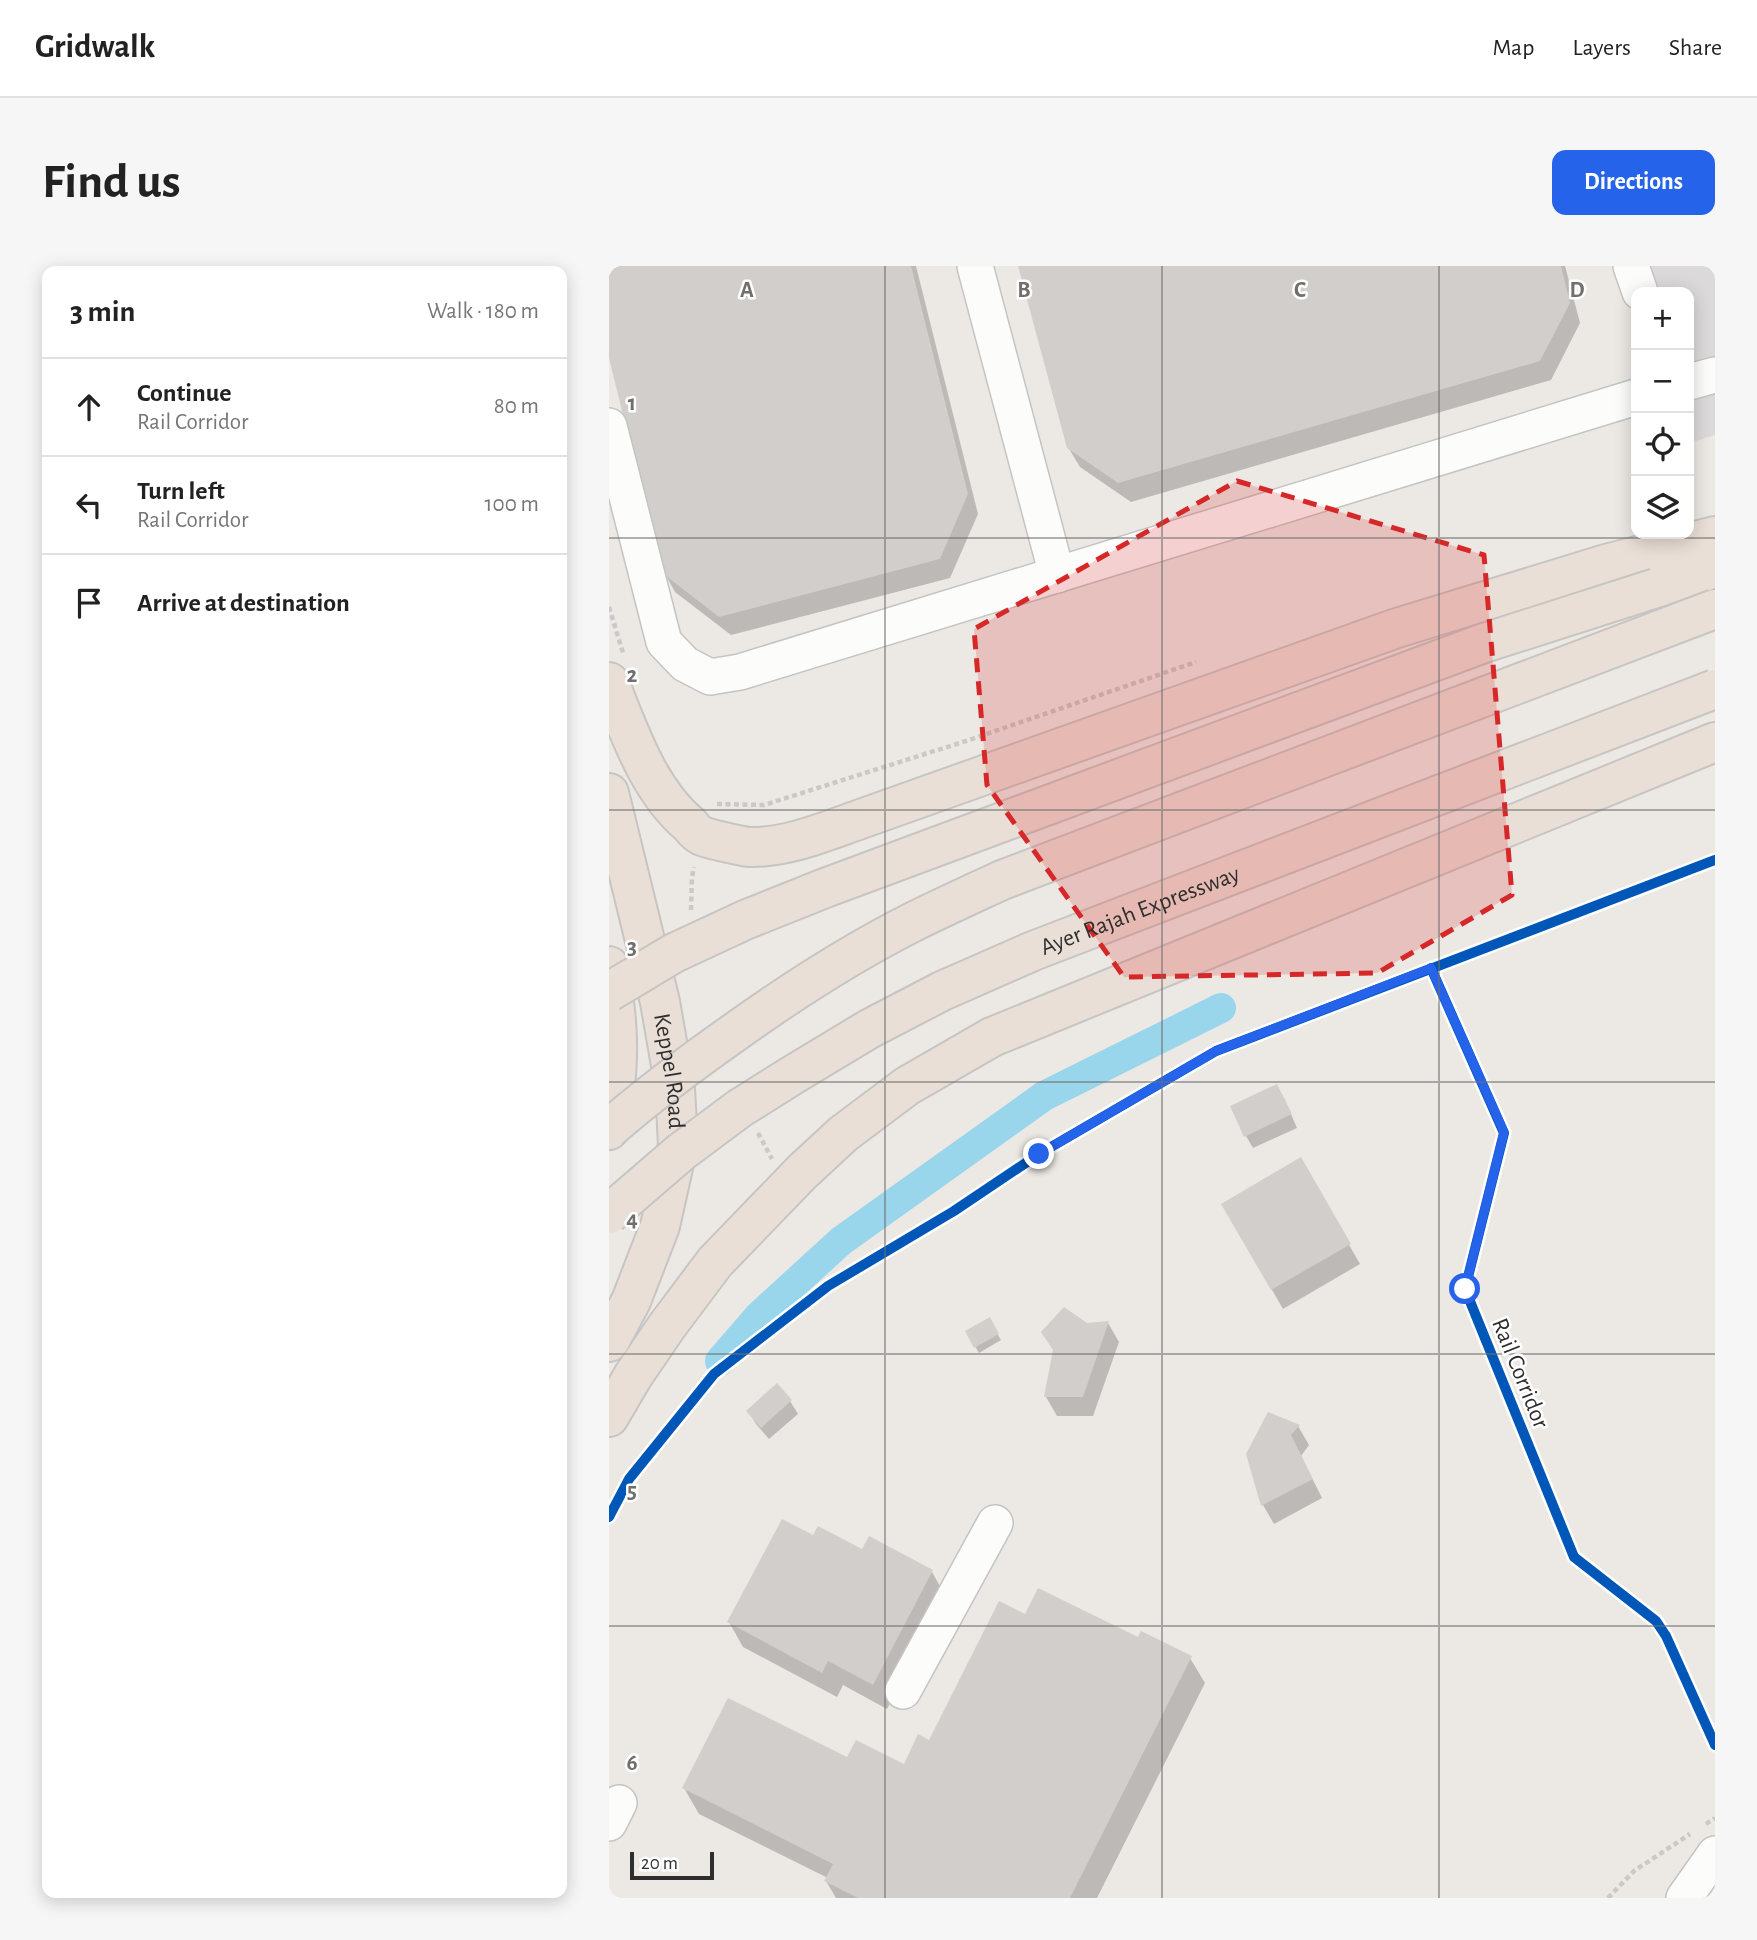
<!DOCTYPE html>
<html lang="en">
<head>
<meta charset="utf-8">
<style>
  body { margin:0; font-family:"Alegreya Sans",sans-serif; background:#f6f6f6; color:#222 }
  .controls { position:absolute; right:21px; top:21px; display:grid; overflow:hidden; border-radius:14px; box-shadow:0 4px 18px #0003 }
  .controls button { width:63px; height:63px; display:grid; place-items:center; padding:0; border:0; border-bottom:2px solid #e0e0e0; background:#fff; color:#222; font:35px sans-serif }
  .scale { position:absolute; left:21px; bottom:18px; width:84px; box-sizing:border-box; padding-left:7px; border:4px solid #2e2e2e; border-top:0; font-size:19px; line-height:24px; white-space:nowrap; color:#2e2e2e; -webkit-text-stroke:5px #fff; paint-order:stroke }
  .stop { position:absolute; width:21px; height:21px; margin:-16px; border:5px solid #2563eb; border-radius:50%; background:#fff }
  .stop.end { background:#2563eb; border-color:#fff; box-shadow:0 2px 7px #0008 }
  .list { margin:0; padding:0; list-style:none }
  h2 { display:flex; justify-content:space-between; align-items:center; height:91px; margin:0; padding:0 28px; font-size:30px }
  h2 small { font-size:23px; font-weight:400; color:#767676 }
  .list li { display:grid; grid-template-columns:46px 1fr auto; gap:21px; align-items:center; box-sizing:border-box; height:98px; padding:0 28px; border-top:2px solid #e0e0e0 }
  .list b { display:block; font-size:26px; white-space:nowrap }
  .list p { margin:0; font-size:23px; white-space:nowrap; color:#767676 }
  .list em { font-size:23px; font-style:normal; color:#767676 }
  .icon { flex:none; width:38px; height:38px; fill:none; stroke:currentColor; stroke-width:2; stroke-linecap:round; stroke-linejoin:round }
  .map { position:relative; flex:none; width:1106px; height:1632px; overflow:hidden; border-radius:14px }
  header { display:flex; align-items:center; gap:42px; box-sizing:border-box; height:98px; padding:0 35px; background:#fff; border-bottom:2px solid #e0e0e0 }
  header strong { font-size:33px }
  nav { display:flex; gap:38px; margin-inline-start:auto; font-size:24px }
  .intro { display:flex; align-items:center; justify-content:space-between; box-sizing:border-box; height:168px; padding:0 42px }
  h1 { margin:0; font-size:49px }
  .button { padding:18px 32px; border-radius:14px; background:#2563eb; color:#fff; font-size:24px; font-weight:700 }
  main { display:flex; gap:42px; padding:0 42px }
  aside { flex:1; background:#fff; border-radius:14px; box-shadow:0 4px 18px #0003 }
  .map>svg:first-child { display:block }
  .industrial { fill:#dcd9db }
  .shadow { fill:#0003 }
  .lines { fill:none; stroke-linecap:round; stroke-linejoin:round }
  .canal { stroke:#99d6ec; stroke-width:30 }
  .building { fill:#d1cecb }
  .minor-casing { stroke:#c5c4c5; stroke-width:38 }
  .highway-casing { stroke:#c6c5c4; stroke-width:42 }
  .path { stroke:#c9c9c8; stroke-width:4.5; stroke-dasharray:5 3.5; stroke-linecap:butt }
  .minor { stroke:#fcfcfb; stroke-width:35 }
  .highway { stroke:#eadfd6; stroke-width:38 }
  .highway-bridge-casing { stroke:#c6c5c4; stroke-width:42; stroke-linecap:butt }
  .highway-bridge { stroke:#eadfd6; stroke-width:38 }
  .cycleway-casing { stroke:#fff; stroke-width:15 }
  .cycleway { stroke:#0057b8; stroke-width:10 }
  .route { stroke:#2563eb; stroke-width:9 }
  .marked { fill:#d62828; fill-opacity:0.2; stroke:#d62828; stroke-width:5; stroke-dasharray:14 9; stroke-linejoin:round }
  .grid { fill:none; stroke:#706f6e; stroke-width:2; stroke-opacity:0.55 }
  .labels { text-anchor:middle; stroke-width:5; stroke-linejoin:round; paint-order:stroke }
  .street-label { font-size:24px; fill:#2e2e2e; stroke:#fff }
  .grid-label { font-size:23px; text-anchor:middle; font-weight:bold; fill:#706f6e; stroke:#fff; stroke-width:5; stroke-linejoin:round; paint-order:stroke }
</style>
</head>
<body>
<header>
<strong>Gridwalk</strong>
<nav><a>Map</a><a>Layers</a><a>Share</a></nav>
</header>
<div class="intro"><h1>Find us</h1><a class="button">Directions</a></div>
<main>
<aside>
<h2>3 min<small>Walk · 180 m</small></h2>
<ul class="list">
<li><svg class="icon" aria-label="ahead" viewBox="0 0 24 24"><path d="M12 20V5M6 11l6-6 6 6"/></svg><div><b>Continue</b><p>Rail Corridor</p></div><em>80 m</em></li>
<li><svg class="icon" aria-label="left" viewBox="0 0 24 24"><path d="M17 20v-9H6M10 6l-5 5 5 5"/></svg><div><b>Turn left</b><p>Rail Corridor</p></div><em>100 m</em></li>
<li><svg class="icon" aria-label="arrive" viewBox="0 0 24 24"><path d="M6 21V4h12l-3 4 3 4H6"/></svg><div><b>Arrive at destination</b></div></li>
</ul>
</aside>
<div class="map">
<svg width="1106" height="1632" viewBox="0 0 1106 1632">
  <rect width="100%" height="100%" fill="#ece8e4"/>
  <path class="industrial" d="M1036,0H1106V169L1080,177V26H1040Z"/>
  <g class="shadow">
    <path d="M0,0H307L369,248L341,312L122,369L66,326L55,306L0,85Z"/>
    <path d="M411,0H956L971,57L942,114L522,236L471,201L459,181Z"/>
    <path d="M675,832L688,862L644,882L637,870Z"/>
    <path d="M691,893L751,998L674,1043L614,938Z"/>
    <path d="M380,1054L392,1074L370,1087L358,1066Z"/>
    <path d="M499,1057L510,1076L484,1150H448L437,1131L478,1059Z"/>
    <path d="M181,1135L189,1148L160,1173L147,1158L140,1146Z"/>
    <path d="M689,1160L700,1179L692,1190L713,1232L665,1258L654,1239L639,1188Z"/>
    <path d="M204,1272L323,1306L337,1331L278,1443L234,1419L228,1431L134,1381L120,1356Z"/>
    <path d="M417,1350L529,1374L581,1392L596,1417L488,1632H227L217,1615L219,1612L90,1548L75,1522L239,1494L295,1501L321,1477Z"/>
  </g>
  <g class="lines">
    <path class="canal" d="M111,1095L150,1050L232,975L435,830L612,742"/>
  </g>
  <g class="building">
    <path d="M0,0H302L359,228L331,293L110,351L53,307L0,92Z"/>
    <path d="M409,0H952L961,37L931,95L509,217L458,182Z"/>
    <path d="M668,818L683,848L635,871L621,840Z"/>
    <path d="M692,891L742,978L662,1024L612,938Z"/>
    <path d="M455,1041L478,1057L500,1055L474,1131H435L444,1084L432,1066Z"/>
    <path d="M381,1051L390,1068L365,1082L356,1065Z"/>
    <path d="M168,1117L183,1134L152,1162L137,1145Z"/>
    <path d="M659,1146L691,1159L682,1169L704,1213L652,1240L637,1188Z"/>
    <path d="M173,1253L204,1269L209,1260L253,1283L260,1270L324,1304L264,1419L219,1395L213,1407L118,1356Z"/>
    <path d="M429,1322L529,1371L532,1365L583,1390L461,1632H249L215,1615L224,1598L73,1522L119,1432L238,1491L247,1474L295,1498L309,1468L320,1474L390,1335L416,1348Z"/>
  </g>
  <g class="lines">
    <g class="minor-casing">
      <g id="minor">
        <path d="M366,0L448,309"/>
        <path d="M1022,0L1031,26"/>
        <path d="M1080,116L1106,109"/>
        <path d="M0,160L55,376L76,398L101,411L131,406L1027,131"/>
        <path d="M294,1425L386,1257"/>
        <path d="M0,1557L10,1537"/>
        <path d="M1075,1632L1106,1588"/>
      </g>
    </g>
    <g class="highway-casing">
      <g id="highway">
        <path d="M1047,322L1106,302"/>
        <path d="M0,416C20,465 39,524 81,559C84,563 89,568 93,570C100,573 132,580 140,581C177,582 215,566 249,554L788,362L997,298L1106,270"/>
        <path id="s1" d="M0,527L51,736L66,822L69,879L51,960L22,1035L0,1076"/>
        <path d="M0,700C4,729 9,758 8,787C8,813 4,839 0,864"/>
        <path d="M0,1151L24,1110L58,1060L106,996L193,906L234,868L298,820L383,771L1106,476"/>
      </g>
    </g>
    <g class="path">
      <path d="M0,341L14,387"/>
      <path d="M108,538L155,539L357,475L587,396"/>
      <path d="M82,644L83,611L85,601"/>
      <path d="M149,867L163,893"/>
      <path d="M1097,1558L1106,1552"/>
      <path d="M999,1632L1025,1605L1081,1568"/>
    </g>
    <use href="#minor" class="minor"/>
    <use href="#highway" class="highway"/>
    <g class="highway-bridge-casing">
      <g id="highway-bridge">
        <path d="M0,726L65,687L136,654L216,622L875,377L1047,322"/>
        <path d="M0,863C40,828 82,797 126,766C182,726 241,688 302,657C332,642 363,628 393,614L1106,343"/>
        <path id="s2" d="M0,948L72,886L131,842L187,807L260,763L333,725L424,685L1106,423"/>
      </g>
    </g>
    <use href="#highway-bridge" class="highway-bridge"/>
    <g class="cycleway-casing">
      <g id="cycleway">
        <path d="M822,702L895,867L856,1023L965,1291L1047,1355L1057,1370L1106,1479"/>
        <path d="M0,1251L20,1213L105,1108L219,1020L345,945L430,888L607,785L1106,594"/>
      </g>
    </g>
    <use href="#cycleway" class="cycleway"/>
  </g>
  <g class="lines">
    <path class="route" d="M430,888L607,785L822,702L895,866L856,1023"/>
  </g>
  <path class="marked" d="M628,215L875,289L903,629L768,707L515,711L378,519L365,363Z"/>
  <path class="grid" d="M276,0V1632M553,0V1632M830,0V1632M0,272H1106M0,544H1106M0,816H1106M0,1088H1106M0,1360H1106"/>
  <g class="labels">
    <g class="street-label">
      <text dy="8" stroke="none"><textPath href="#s2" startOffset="616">Ayer Rajah Expressway</textPath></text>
      <text dy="8" stroke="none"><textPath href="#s1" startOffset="285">Keppel Road</textPath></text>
      <text transform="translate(912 1107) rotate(68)" y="8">Rail Corridor</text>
    </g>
  </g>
  <g class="grid-label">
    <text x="138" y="31">A</text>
    <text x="415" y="31">B</text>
    <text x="691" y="31">C</text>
    <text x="968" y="31">D</text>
    <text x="23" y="144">1</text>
    <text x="23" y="416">2</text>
    <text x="23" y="688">3</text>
    <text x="23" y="960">4</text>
    <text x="23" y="1232">5</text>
    <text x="23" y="1504">6</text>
  </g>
</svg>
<div class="controls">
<button>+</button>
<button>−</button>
<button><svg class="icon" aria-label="locate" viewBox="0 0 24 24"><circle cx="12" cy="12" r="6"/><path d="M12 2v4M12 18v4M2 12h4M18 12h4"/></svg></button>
<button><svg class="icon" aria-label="layers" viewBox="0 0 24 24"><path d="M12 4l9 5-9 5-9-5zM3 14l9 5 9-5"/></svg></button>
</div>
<div class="scale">20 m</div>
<div class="stop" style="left:856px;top:1023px"></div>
<div class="stop end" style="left:430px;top:888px"></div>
</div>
</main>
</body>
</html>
